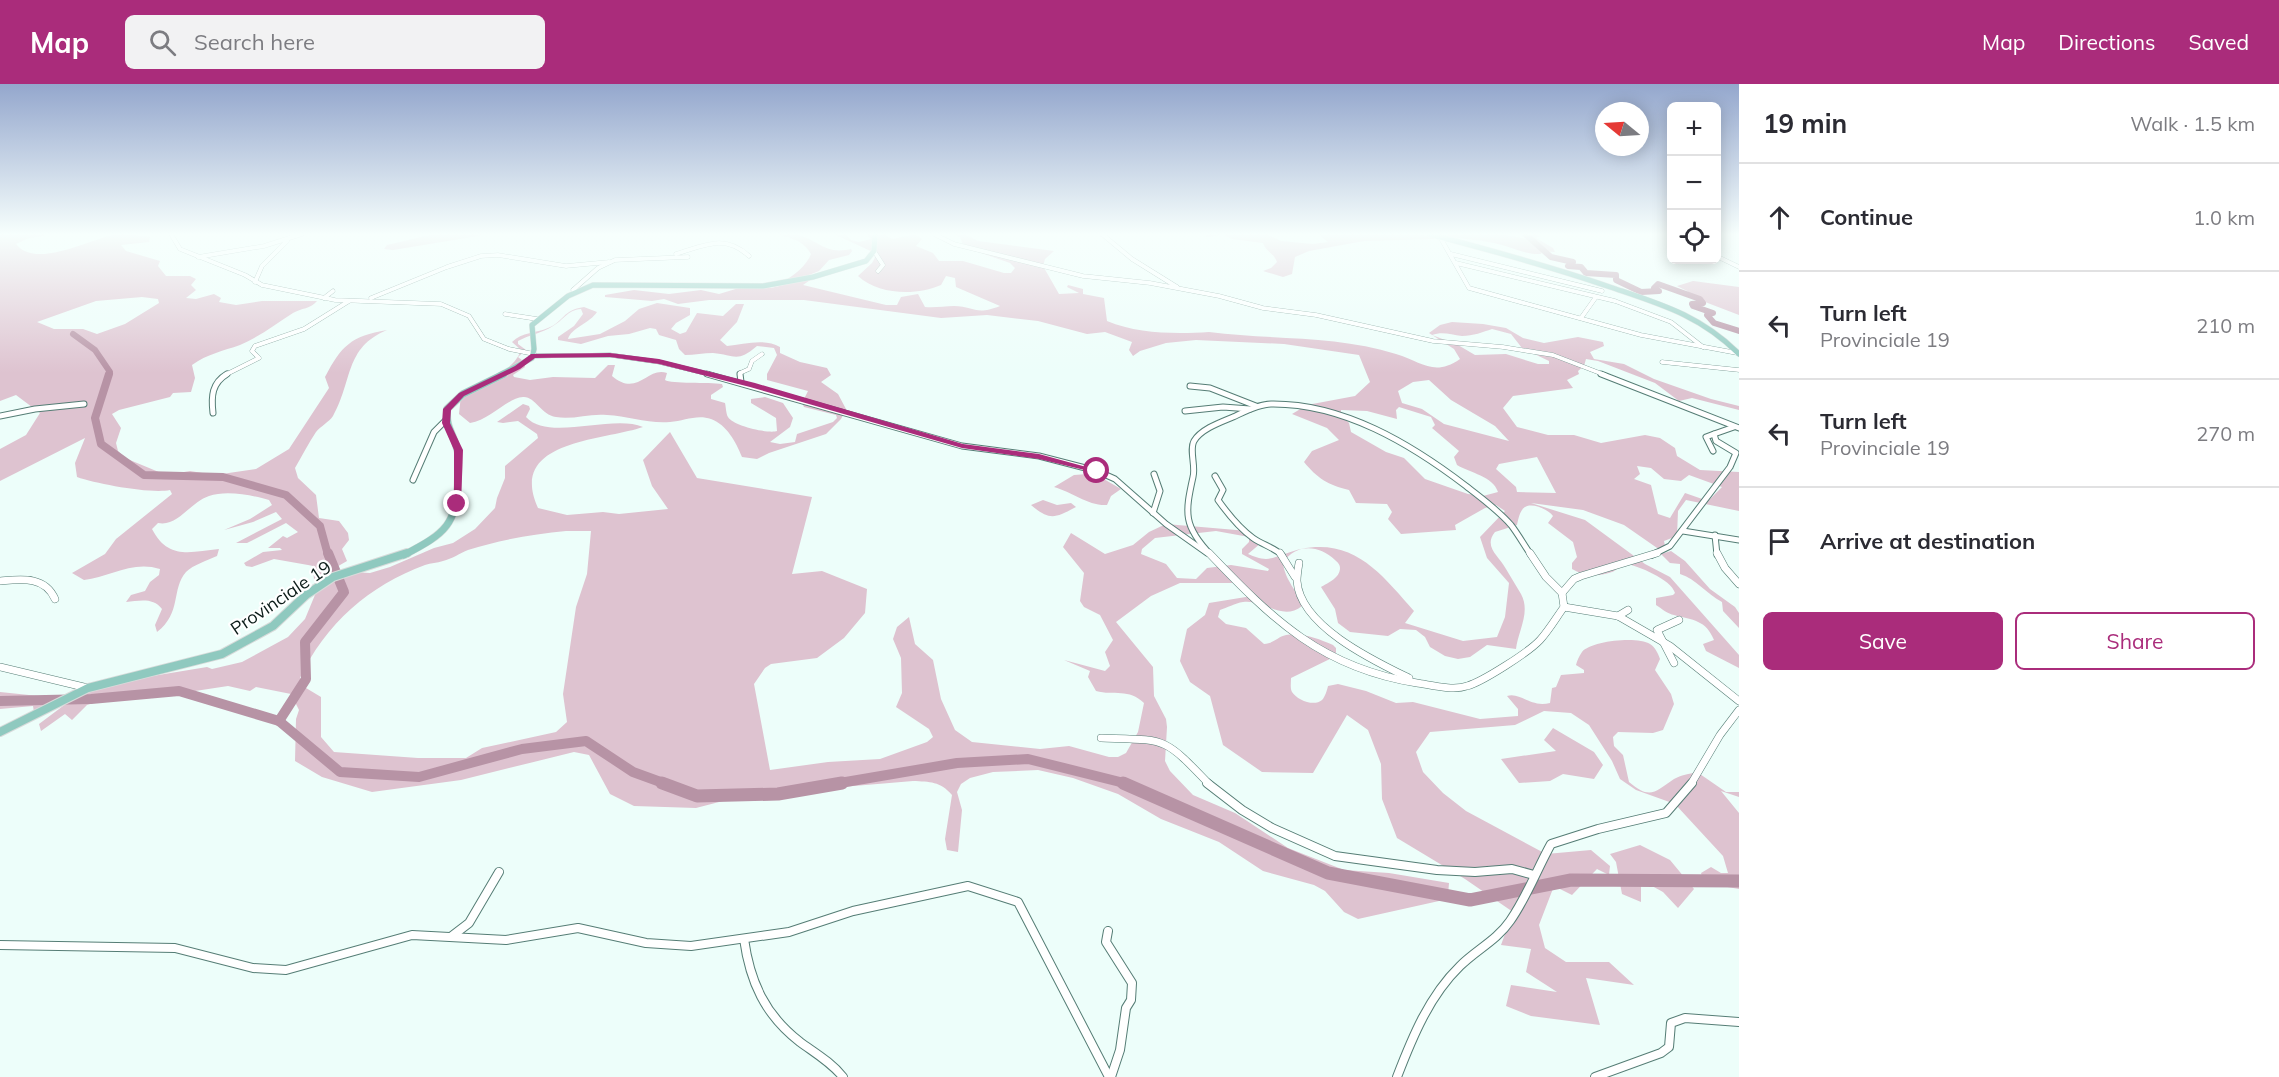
<!DOCTYPE html>
<html lang="en">
<head>
<meta charset="utf-8">
<style>
  body { margin:0; font-family:Mulish,sans-serif; background:#f2f2f3; color:#2b2b33 }
  .controls { position:absolute; right:18px; top:18px; display:grid; overflow:hidden; border-radius:9px; box-shadow:0 3px 15px #0003 }
  .controls button { width:54px; height:54px; display:grid; place-items:center; padding:0; border:0; border-bottom:2px solid #e1e1e2; background:#fff; color:#2b2b33; font:30px sans-serif }
  .compass { position:absolute; left:1595px; top:18px; width:54px; height:54px; border-radius:50%; background:#fff; box-shadow:0 3px 15px #0003; rotate:288deg }
  .stop { position:absolute; width:18px; height:18px; margin:-14px; border:4px solid #aa2c7b; border-radius:50%; background:#fff }
  .stop.end { background:#aa2c7b; border-color:#fff; box-shadow:0 2px 6px #0008 }
  .list { margin:0; padding:0; list-style:none }
  h2 { display:flex; justify-content:space-between; align-items:center; height:78px; margin:0; padding:0 24px; font-size:26px }
  h2 small { font-size:20px; font-weight:400; color:#7c7c81 }
  .list li { display:grid; grid-template-columns:39px 1fr auto; gap:18px; align-items:center; box-sizing:border-box; height:108px; padding:0 24px; border-top:2px solid #e1e1e2 }
  .list b { display:block; font-size:22px; white-space:nowrap }
  .list p { margin:0; font-size:20px; white-space:nowrap; color:#7c7c81 }
  .list em { font-size:20px; font-style:normal; color:#7c7c81 }
  .actions { display:flex; gap:12px; padding:18px 24px }
  .actions a { flex:1; padding:14px 0; border:2px solid #aa2c7b; border-radius:9px; text-align:center; font-size:21px; color:#aa2c7b }
  .actions .main { background:#aa2c7b; color:#fff }
  .icon { flex:none; width:33px; height:33px; fill:none; stroke:currentColor; stroke-width:2; stroke-linecap:round; stroke-linejoin:round }
  .map { position:relative; flex:none; width:1739px; height:993px; overflow:hidden }
  header { display:flex; align-items:center; gap:36px; box-sizing:border-box; height:84px; padding:0 30px; background:#aa2c7b; color:#fff }
  header strong { font-size:28px }
  nav { display:flex; gap:33px; margin-inline-start:auto; font-size:21px }
  .search { width:420px; height:54px; background:#f2f2f3; display:flex; align-items:center; gap:15px; box-sizing:border-box; padding:0 21px; border-radius:9px; color:#7c7c81; font-size:22px }
  main { display:flex }
  aside { flex:1; background:#fff }
  .map>svg:first-child { display:block }
  .green { fill:#dec3d0; fill-rule:evenodd }
  .lines { fill:none; stroke-linecap:round; stroke-linejoin:round }
  .river-far3 { stroke:#b793a5; stroke-width:6 }
  .river-far2 { stroke:#b793a5; stroke-width:8 }
  .river-far1 { stroke:#b793a5; stroke-width:10 }
  .river { stroke:#b793a5; stroke-width:13 }
  .minor-far3-casing { stroke:#557d75; stroke-width:4.5 }
  .minor-far2-casing { stroke:#557d75; stroke-width:7 }
  .minor-far1-casing { stroke:#557d75; stroke-width:8 }
  .minor-casing { stroke:#557d75; stroke-width:10 }
  .major-far2-casing { stroke:#d8dbda; stroke-width:6 }
  .major-far1-casing { stroke:#d8dbda; stroke-width:8 }
  .major-casing { stroke:#d8dbda; stroke-width:10 }
  .minor-far3 { stroke:#fff; stroke-width:4 }
  .minor-far2 { stroke:#fff; stroke-width:5 }
  .minor-far1 { stroke:#fff; stroke-width:7 }
  .minor { stroke:#fff; stroke-width:8 }
  .major-far2 { stroke:#8fc9bf; stroke-width:5 }
  .major-far1 { stroke:#8fc9bf; stroke-width:7 }
  .major { stroke:#8fc9bf; stroke-width:8 }
  .route { fill:#aa2c7b }
  .labels { text-anchor:middle; stroke-width:4.5; stroke-linejoin:round; paint-order:stroke }
  .street-label { font-size:18px; fill:#0b1b18; stroke:#fff }
</style>
</head>
<body>
<header>
<strong>Map</strong>
<div class="search"><svg class="icon" aria-label="search" viewBox="0 0 24 24"><circle cx="10" cy="10" r="6"/><path d="M15 15l6 6"/></svg>Search here</div>
<nav><a>Map</a><a>Directions</a><a>Saved</a></nav>
</header>
<main>
<div class="map">
<svg width="1739" height="993" viewBox="0 0 1739 993">
  <rect width="100%" height="100%" fill="#edfefa"/>
  <g class="green">
    <path d="M0,150H57L29,154L16,160C36,186 92,154 117,150C128,149 139,152 150,153L149,158L121,161L126,167L160,177L158,182L166,192H190L196,195L191,201L196,206L186,214L196,215L214,210L221,214L219,218L236,221L262,217H317C311,225 301,224 293,229C276,240 259,253 240,261C223,267 207,270 192,281L195,294L191,308L173,309L170,313L119,326L112,330L121,344L116,359L118,367L125,374L166,391L190,387L215,391L256,385L289,365L329,304L325,293C341,262 351,252 387,246C344,264 353,297 333,332C329,338 321,342 316,348C308,360 302,372 295,384L298,394L316,411L319,434L339,437L348,449L349,456L342,465L347,477L314,496L313,482L308,481L274,475L252,483L246,482L244,479L263,468L282,466L280,464H268L283,452L287,454L298,448L286,439L247,459H236L282,435L276,428L253,438L224,446L250,435L272,421L269,416C252,411 226,406 209,412C189,419 178,443 158,439L152,445C168,476 190,468 219,465L217,472C208,476 193,481 186,488C171,505 182,529 157,548L155,541L162,525C153,513 139,517 126,518L131,511L145,507L150,498L159,491L160,485C133,476 109,493 84,496L72,489L105,470L116,455L172,410L170,406C151,410 97,400 77,393L75,379L85,354L0,397V365L26,351L40,329L16,311L0,317ZM142,213L158,215L159,219L125,240L97,250L83,245H54L37,238L96,217Z"/>
    <path d="M434,150H490L393,166L384,165L387,161Z"/>
    <path d="M776,150C782,150 790,149 796,150C819,156 824,171 851,165L852,167L849,171L829,176L819,187L804,193L782,198C793,193 807,181 811,170C803,156 791,154 776,150Z"/>
    <path d="M834,150H846L851,156L859,158L871,155L866,150H886L888,153L893,155L915,150L922,155L916,162L933,169L939,177H963L1004,189H1011L1015,184L1010,179L964,163L960,153L954,150H964L978,157L1054,167L1045,175L1043,182L1059,210L1079,209L1067,203L1068,201L1083,205V210L1104,214L1107,237C1138,250 1176,250 1209,248C1271,256 1337,251 1396,270C1422,278 1434,293 1460,275L1454,265L1429,249L1440,241L1452,238L1483,240L1506,244L1523,254L1544,259L1578,253L1603,258L1604,262L1590,268L1594,275L1624,280L1654,295L1711,315L1739,322V326L1692,314L1679,317L1655,299L1598,277L1586,275L1584,282L1578,287L1579,290L1567,296L1573,304L1513,312L1503,324L1517,343L1548,351H1574L1601,359L1645,351L1660,354L1675,364L1677,372L1700,386L1739,388V427L1686,416L1678,427L1677,452L1664,457L1665,462L1660,466L1624,441L1583,426L1531,419L1585,436L1645,480L1670,493L1739,571V584L1706,567L1703,560L1714,556C1706,536 1693,536 1674,531C1668,530 1662,525 1656,521V514L1673,511L1675,509C1671,495 1638,482 1624,479C1619,482 1617,486 1612,488C1599,493 1584,492 1572,485V479L1577,473L1573,458L1548,439L1553,432C1548,425 1528,416 1522,426C1519,430 1518,437 1517,441L1495,448C1483,463 1499,472 1506,485C1511,493 1516,502 1521,510C1531,528 1518,547 1516,565L1487,561L1470,573L1458,575L1445,572L1430,563L1425,553L1416,546L1400,545L1388,552L1350,548L1338,539L1335,525L1321,503C1328,499 1340,494 1340,484C1340,480 1337,478 1335,476C1319,461 1296,459 1283,479C1285,497 1298,507 1302,522C1282,538 1264,515 1243,518C1235,519 1227,524 1220,526L1218,533L1226,540L1246,544L1264,560C1275,559 1277,553 1286,551C1301,548 1319,555 1333,561L1336,564V572L1291,594C1291,599 1290,604 1292,608C1297,616 1314,623 1322,616C1325,613 1327,606 1328,602L1338,600L1366,607L1396,619L1413,618L1480,635L1518,632V625L1507,612C1521,608 1530,624 1550,619L1552,604L1556,603L1561,591L1584,589V586L1576,581C1577,577 1579,572 1582,568C1591,557 1637,552 1650,560C1655,563 1658,569 1660,575L1655,586L1671,610L1674,620L1663,646L1653,649L1618,648L1613,653L1614,662L1623,671L1629,698C1650,716 1655,708 1674,695C1681,691 1689,690 1697,688L1726,708H1739V713L1721,707L1739,729V805L1704,799L1701,789L1711,783L1721,789H1728L1723,772L1675,720L1636,706L1620,695L1612,677L1589,641L1571,629L1544,627L1515,641L1430,648L1416,668L1423,688L1443,709L1466,727L1546,770L1591,766L1610,782L1609,791L1597,785L1572,811L1554,802L1539,841L1545,864L1566,878H1609L1634,901L1586,894L1600,941L1531,932L1506,922L1511,901L1557,908L1526,888L1531,865L1501,861L1513,828L1465,795L1397,754L1382,715L1381,680L1368,646L1347,631L1313,689L1262,688L1223,661L1210,612L1190,598L1180,577L1187,545L1205,531L1209,519L1252,512L1240,499H1180L1151,512L1116,538L1153,583L1154,612L1166,635L1167,643L1165,677L1170,687L1193,711L1235,729L1288,764L1344,786L1389,789L1449,799L1448,811L1439,817L1358,835L1344,828L1325,807L1314,801L1263,787L1219,758L1161,735L1118,710L1073,694L1038,686L993,688L970,694L961,700L957,708L962,726L958,768L947,766L945,755L952,711C940,697 930,698 913,697L746,711L696,724L634,722L610,710L589,671L574,668L461,696L372,708L322,693L295,677L296,635L299,626L291,610L256,603L250,607L228,602L182,609H124L87,621L72,636L65,630L41,647L39,640L71,616L98,601L207,583L212,585L242,578L288,553L305,535L317,506L332,495L352,488L370,489L390,483L434,464L453,459L475,445L495,424L497,414L505,394V382L538,354L537,350L518,337L503,339L497,338L523,320L529,322L530,325L526,333C548,358 612,330 643,343C602,357 507,356 538,424L567,431L603,428L619,430L668,425L652,402L643,376L670,348L697,394L812,413L792,490L822,487L867,505L865,529L844,554L817,574L771,580L765,584L754,600L770,686L828,678L880,675L927,658L933,653L929,645L896,623L902,609L901,574L893,555L897,543L909,533L915,560L933,576L941,615L955,646L972,658L1040,665L1069,662L1109,673H1118L1126,669L1138,648L1144,619C1129,604 1114,612 1096,607L1088,593L1090,587L1064,576L1105,587L1110,582L1105,568L1113,556L1100,531L1084,523L1080,517L1084,489L1063,463L1071,449L1105,470L1133,461L1149,448L1166,440L1248,447L1261,459L1248,470C1253,472 1260,475 1266,475C1274,475 1291,467 1301,465C1355,454 1382,491 1414,527L1405,539L1463,557L1497,553L1505,533L1509,499L1487,474L1480,453L1505,427L1496,421L1485,424L1455,441L1456,446L1401,450L1388,435L1392,428L1387,420L1356,419L1349,406C1328,401 1317,394 1304,378L1312,367L1339,356L1327,344L1292,330L1307,321L1355,312L1370,298L1359,271L1284,260L1196,256L1166,259L1140,267L1133,272L1129,266L1132,258L1105,248L1087,250L1038,237L987,231L941,234L804,216H709L678,220L664,215L652,217L605,213V211L634,206L669,210L701,206L719,210L739,204H771L813,194L803,201L886,221H897L901,213L918,210L925,223C935,224 944,222 954,222C974,222 975,232 1000,222L956,203L955,194L946,192L941,201C916,212 879,211 858,192L872,179L877,170ZM1492,245L1511,250L1522,264L1549,277V280H1538L1506,270L1475,271L1458,261L1432,251C1443,247 1451,251 1462,252C1473,252 1483,248 1492,245ZM1429,296L1451,316L1495,342L1509,357L1444,340L1422,325L1402,319L1398,307L1413,298ZM1399,323L1431,333L1435,341L1432,344L1459,367L1454,373L1457,381C1470,389 1493,392 1498,408L1483,412L1468,410L1425,395L1404,374L1386,368L1351,348L1349,339L1341,330V326L1367,327L1397,335L1396,326ZM1537,373L1556,409L1517,408L1516,403L1496,385L1499,380ZM1637,382L1651,384L1664,395L1681,397L1689,391L1722,403L1708,417L1685,409L1670,434L1658,430L1651,401L1634,395L1640,390ZM566,447H591L587,490L576,523L563,610L567,638L556,648L482,664L466,674H418L334,668L321,653V613L306,604L300,594C325,540 370,501 425,481C431,479 437,479 443,477C452,475 460,469 468,466C499,456 534,450 566,447ZM1216,447L1249,453V458L1242,465V470L1269,485L1268,487L1231,481L1207,484L1196,495L1177,494L1166,480L1141,470L1142,465L1155,454Z"/>
    <path d="M1204,150H1267L1281,157L1313,160L1328,158L1318,150H1418L1434,153V155L1364,157L1309,167L1295,173L1292,190L1283,193L1263,187L1271,184L1277,178C1274,169 1266,168 1263,159L1232,155L1224,151L1207,153Z"/>
    <path d="M1438,150H1502L1527,155L1523,150H1536L1539,152L1536,154L1553,164L1555,168L1542,167L1541,170C1524,171 1510,162 1494,159C1476,155 1456,155 1438,150Z"/>
    <path d="M1693,197L1739,203V231L1692,213L1687,207L1677,202Z"/>
    <path d="M657,219L690,224V231L676,239L671,245L680,250L686,248L697,229L723,232L736,220H744L737,238L720,256L727,262C744,260 765,254 780,263V269L800,278L827,284L831,291L821,298L838,310L846,325L841,335L826,350L769,369L757,375L742,373C736,358 727,341 711,335C697,330 684,337 670,338C649,340 628,332 607,331C590,329 573,336 556,333C541,331 535,312 523,313C507,314 490,336 470,339L459,330L461,311C480,300 514,288 521,266L512,258C522,248 536,249 548,244C564,238 562,226 584,223L597,228C590,239 571,244 568,255L600,250L625,237L639,225ZM581,225L583,230L574,242L558,253V256L581,260L608,252L629,250L650,244L656,245L659,251L676,256L679,265L685,271C694,271 704,269 713,269C735,271 737,279 757,262L774,264L777,271L767,290V296L808,307L802,319L804,323L836,331L837,334L833,338L797,350L795,358L780,360L770,358L790,343L793,334L783,319L765,313L751,315V319L776,334L777,347C769,350 733,342 728,333C726,330 726,323 725,319L711,315V311L723,303L722,300C709,298 671,300 665,296L667,289C647,282 638,314 612,292L615,281H608L595,294L553,293L530,296L514,293L513,291L525,283L523,277L518,273L526,266L518,260V257C529,251 542,249 553,242C564,236 567,226 581,225Z"/>
    <path d="M1088,390L1102,394L1121,405L1111,412L1107,421C1088,422 1072,408 1054,403L1074,391Z"/>
    <path d="M1043,416L1057,421L1071,419L1076,423C1055,434 1050,437 1031,421Z"/>
    <path d="M1671,467L1685,477L1710,505L1735,523L1739,529V544L1723,527L1722,518C1707,510 1696,495 1680,490V480L1670,479L1661,470Z"/>
    <path d="M0,608L58,614L34,628L33,622L0,625Z"/>
    <path d="M1553,644L1594,668L1603,681L1594,695L1563,690L1550,697L1519,699L1501,675L1556,667L1544,656Z"/>
    <path d="M1640,761L1670,776L1694,805L1678,824L1663,808L1641,796V818L1622,810L1616,778L1610,770Z"/>
  </g>
  <g class="lines">
    <g class="river-far3">
      <path d="M1525,150L1551,173L1573,178L1568,182L1581,183L1586,189L1616,191V196L1641,208L1659,207L1654,204L1658,200L1700,215L1703,219L1692,220L1693,222L1713,229L1707,231L1714,239L1739,247"/>
      <path d="M73,250L95,266L110,288L109,291"/>
    </g>
    <path class="river-far2" d="M109,290L95,334L101,360L144,391L223,393L286,411L320,442L328,471"/>
    <g class="river-far1">
      <path d="M0,617L91,615L179,607L279,637L340,688L419,693L522,665L586,657L633,688L666,700"/>
      <path d="M279,637L306,595L305,558L344,508L328,469"/>
      <path d="M834,700L957,679L1028,675L1128,700"/>
    </g>
    <g class="river">
      <path d="M662,699L697,712L778,710L842,699"/>
      <path d="M1123,699L1328,789L1470,816L1571,796L1739,797"/>
    </g>
    <g class="minor-far3-casing">
      <g id="minor-far3">
        <path d="M171,150L180,165L245,191L262,201L335,216L441,220L469,232L484,255L509,265L534,270"/>
        <path d="M934,150L954,160L1083,192L1150,199L1219,212L1263,224L1316,231L1433,257L1503,263L1553,271L1605,291"/>
        <path d="M1102,150L1132,175L1177,203"/>
        <path d="M1440,153L1469,204L1641,251L1737,269"/>
        <path d="M874,167L883,181L878,187"/>
        <path d="M676,170C704,162 724,149 749,172"/>
        <path d="M1451,170L1602,207"/>
        <path d="M1716,172L1739,183"/>
        <path d="M198,173L264,162L302,150"/>
        <path d="M1456,179L1615,217L1671,238L1703,263"/>
        <path d="M255,198L262,182L287,157"/>
        <path d="M574,208L573,206L598,184L615,176L688,173"/>
        <path d="M324,214L333,207"/>
        <path d="M371,214L447,183L481,172L498,171L566,182L609,178"/>
        <path d="M505,230L537,235"/>
        <path d="M1581,234L1596,213"/>
        <path d="M534,272L610,271L659,278L713,291"/>
        <path d="M1662,278L1739,286"/>
        <path d="M225,291L259,274L252,267L255,262L304,245L349,217"/>
        <path d="M740,291V289L749,285L752,277L762,270"/>
      </g>
    </g>
    <g class="minor-far2-casing">
      <g id="minor-far2">
        <path d="M707,290L962,362L1039,372L1097,387L1115,395L1166,440L1207,469"/>
        <path d="M740,290L741,298"/>
        <path d="M1601,290L1739,344"/>
        <path d="M1190,302L1210,304L1256,322"/>
        <path d="M1185,327L1223,323L1250,325"/>
        <path d="M213,329C211,312 212,299 227,290"/>
        <path d="M0,332L35,325L84,320"/>
        <path d="M1713,367L1706,353L1714,350"/>
        <path d="M1215,392L1223,406L1218,416C1228,430 1239,444 1253,454C1263,461 1273,463 1282,471"/>
        <path d="M413,396L434,348L446,336"/>
        <path d="M1153,429L1160,407L1154,390"/>
        <path d="M1683,447L1739,456"/>
        <path d="M1715,451L1717,471"/>
        <path d="M1211,471C1183,442 1185,429 1193,393C1196,382 1189,366 1194,357C1201,345 1221,338 1233,333C1244,328 1259,320 1271,320C1343,319 1411,360 1466,402C1481,414 1498,426 1511,441C1518,450 1524,461 1531,471"/>
        <path d="M1652,471L1670,462L1730,383L1736,369L1716,357L1714,350L1734,343"/>
      </g>
    </g>
    <g class="minor-far1-casing">
      <g id="minor-far1">
        <path d="M1209,469C1273,536 1322,584 1417,599C1431,601 1453,607 1467,602C1482,598 1529,568 1540,556C1549,546 1556,534 1564,523L1562,509L1546,493L1530,469"/>
        <path d="M1280,469L1295,493"/>
        <path d="M1717,469L1725,484L1739,500"/>
        <path d="M1299,479C1298,485 1297,492 1297,497C1300,542 1374,577 1409,594"/>
        <path d="M0,497C22,495 45,492 55,515"/>
        <path d="M1562,509L1574,495L1581,492L1657,469"/>
        <path d="M1564,523L1618,532L1670,562L1739,617"/>
        <path d="M1618,532L1628,526"/>
        <path d="M1674,579L1657,546L1679,536"/>
        <path d="M0,583L88,604"/>
        <path d="M1101,654C1167,656 1163,652 1209,700"/>
        <path d="M1691,700L1720,651L1739,626"/>
      </g>
    </g>
    <g class="minor-casing">
      <g id="minor">
        <path d="M1207,699L1242,726L1272,744L1335,772L1437,786L1475,788L1512,785L1534,791"/>
        <path d="M1108,847L1106,858L1132,899L1131,916L1126,924L1120,966L1111,993"/>
        <path d="M452,852L469,839L499,788"/>
        <path d="M744,855C750,898 765,931 800,958C815,969 831,978 843,993"/>
        <path d="M0,861L175,864L253,884L286,886L412,851L506,856L578,844L646,859L691,862L789,848L853,827L968,802L1018,818L1109,993"/>
        <path d="M1397,993C1412,954 1429,912 1460,882C1476,866 1497,856 1510,837C1527,813 1537,785 1551,760L1598,745L1666,729L1692,699"/>
        <path d="M1595,993L1661,969L1669,963L1671,939L1685,934L1739,938"/>
      </g>
    </g>
    <g class="major-far2-casing">
      <g id="major-far2">
        <path d="M1429,150C1490,166 1550,182 1610,203C1660,220 1700,231 1739,270"/>
        <path d="M500,291L532,274L534,265L532,241L568,212L593,201L763,202L813,193L866,177L874,167L875,150"/>
      </g>
    </g>
    <g class="major-far1-casing">
      <path id="major-far1" d="M404,471C446,449 457,441 458,393C458,384 460,373 457,365C453,347 446,346 447,325L463,310L504,290"/>
    </g>
    <g class="major-casing">
      <path id="major" d="M0,648L88,604L222,570L273,542L306,511L333,493L407,469"/>
    </g>
    <use href="#minor-far3" class="minor-far3"/>
    <use href="#minor-far2" class="minor-far2"/>
    <use href="#minor-far1" class="minor-far1"/>
    <use href="#minor" class="minor"/>
    <use href="#major-far2" class="major-far2"/>
    <use href="#major-far1" class="major-far1"/>
    <use href="#major" class="major"/>
  </g>
  <linearGradient id="sky" x2="0" y2="1"><stop stop-color="#94a7cd"/><stop offset="0.52" stop-color="#f7fffd"/><stop offset="1" stop-color="#f7fffd" stop-opacity="0"/></linearGradient>
  <rect width="1739" height="289" fill="url(#sky)"/>
  <path class="route" d="M610,269L659,275L755,299L963,360L1039,370L1101,387L1097,389L1039,375L962,364L750,303L659,280L610,273L535,274L520,285L464,312L451,326L450,339L463,366L461,420L454,422V366L442,339L443,325L459,309L515,282L531,270Z"/>
  <g class="labels">
    <g class="street-label">
      <text transform="translate(281 514) rotate(-34)" y="6">Provinciale 19</text>
    </g>
  </g>
</svg>
<div class="controls">
<button>+</button>
<button>−</button>
<button><svg class="icon" aria-label="locate" viewBox="0 0 24 24"><circle cx="12" cy="12" r="6"/><path d="M12 2v4M12 18v4M2 12h4M18 12h4"/></svg></button>
</div>
<svg class="compass" viewBox="-18 -18 36 36"><path d="M0-13l5 13h-10z" fill="#e53935"/><path d="M0 13l5-13h-10z" fill="#7c7c81"/></svg>
<div class="stop" style="left:1097px;top:387px"></div>
<div class="stop end" style="left:457px;top:420px"></div>
</div>
<aside>
<h2>19 min<small>Walk · 1.5 km</small></h2>
<ul class="list">
<li><svg class="icon" aria-label="ahead" viewBox="0 0 24 24"><path d="M12 20V5M6 11l6-6 6 6"/></svg><div><b>Continue</b></div><em>1.0 km</em></li>
<li><svg class="icon" aria-label="left" viewBox="0 0 24 24"><path d="M17 20v-9H6M10 6l-5 5 5 5"/></svg><div><b>Turn left</b><p>Provinciale 19</p></div><em>210 m</em></li>
<li><svg class="icon" aria-label="left" viewBox="0 0 24 24"><path d="M17 20v-9H6M10 6l-5 5 5 5"/></svg><div><b>Turn left</b><p>Provinciale 19</p></div><em>270 m</em></li>
<li><svg class="icon" aria-label="arrive" viewBox="0 0 24 24"><path d="M6 21V4h12l-3 4 3 4H6"/></svg><div><b>Arrive at destination</b></div></li>
</ul>
<div class="actions"><a class="main">Save</a><a>Share</a></div>
</aside>
</main>
</body>
</html>
